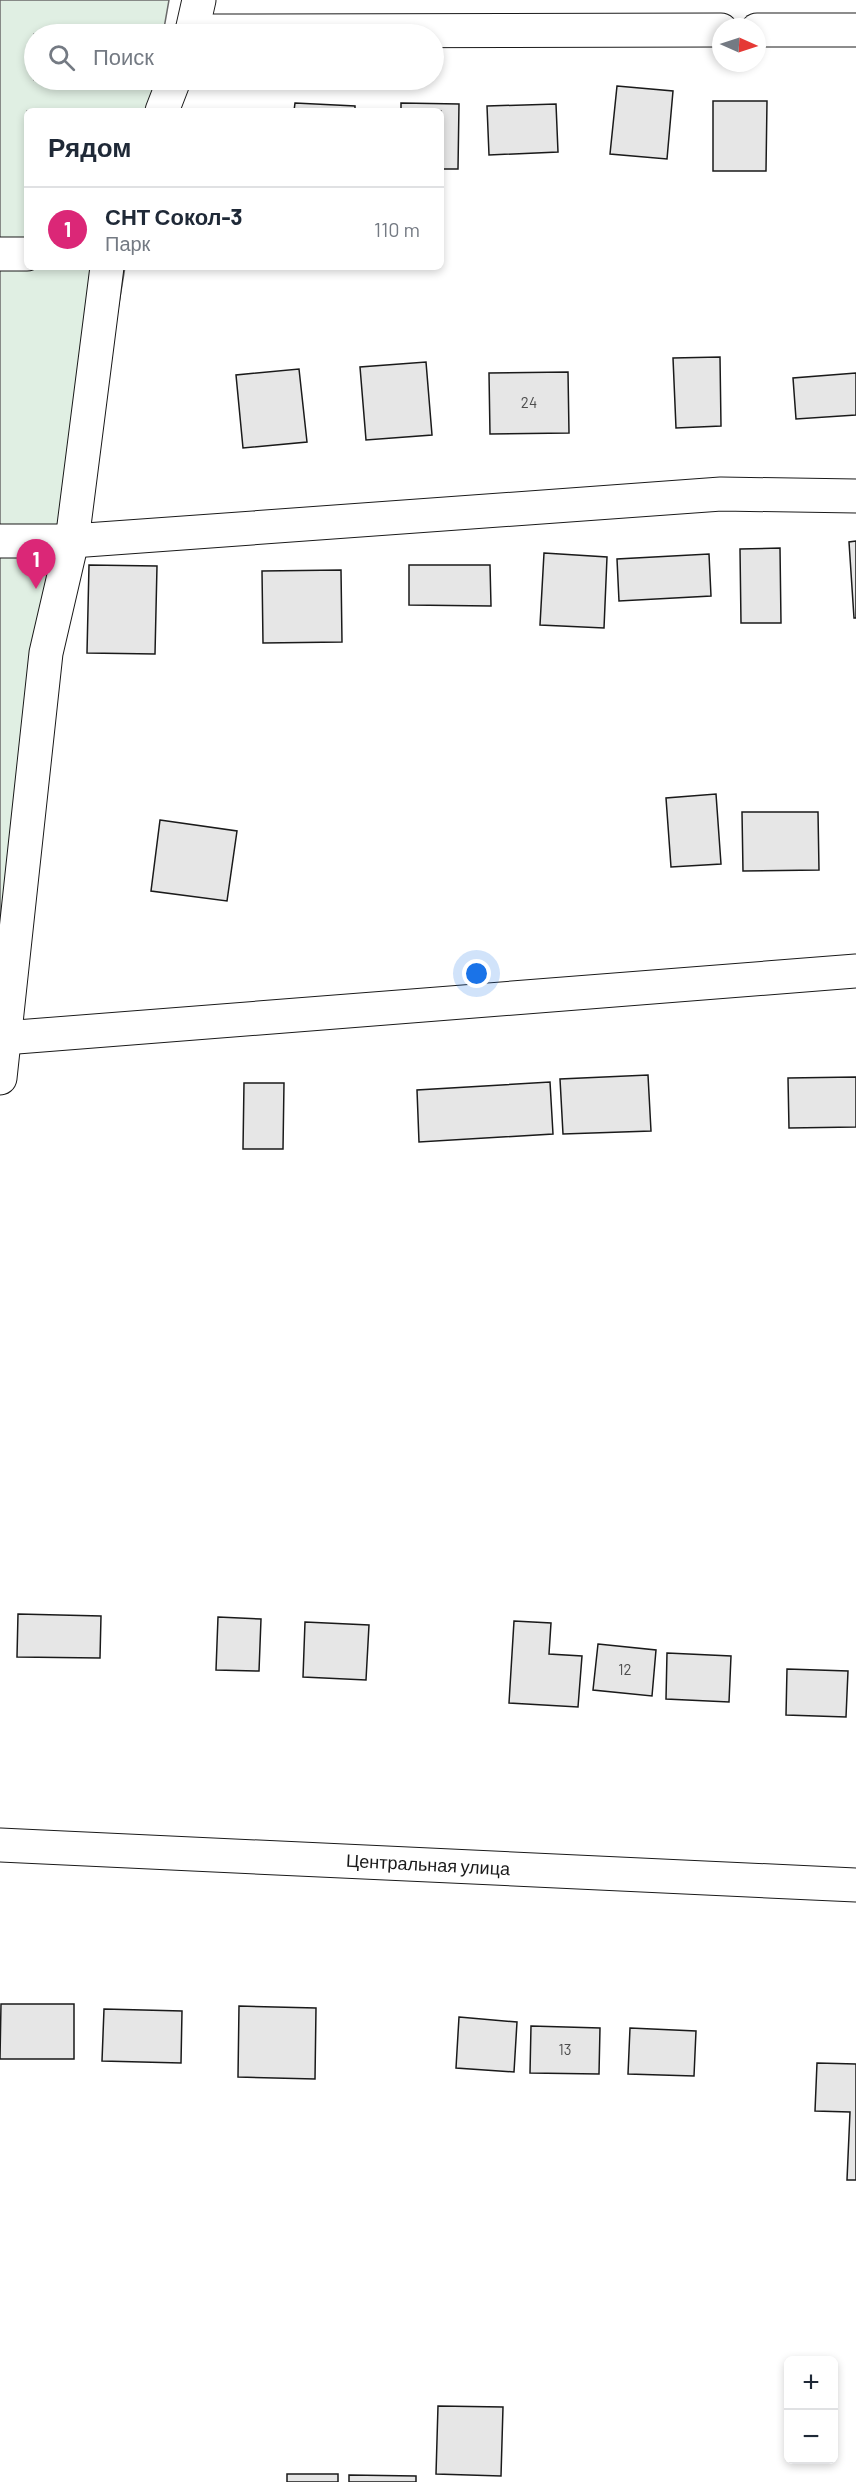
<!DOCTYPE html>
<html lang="ru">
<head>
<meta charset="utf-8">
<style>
  body { margin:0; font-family:Barlow,sans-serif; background:#f2f2f3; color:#1f2937 }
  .controls { position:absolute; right:18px; bottom:18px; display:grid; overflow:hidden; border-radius:9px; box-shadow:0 3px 9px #0003 }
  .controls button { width:54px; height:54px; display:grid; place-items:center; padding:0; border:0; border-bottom:2px solid #e0e1e3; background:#fff; color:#1f2937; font:30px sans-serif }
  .compass { position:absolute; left:712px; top:18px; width:54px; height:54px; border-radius:50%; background:#fff; box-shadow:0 3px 9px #0003; rotate:93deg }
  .you { position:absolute; left:477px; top:974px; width:21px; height:21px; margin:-15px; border:4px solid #fff; border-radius:50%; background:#1a73e8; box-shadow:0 0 0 9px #1a73e833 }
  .badge { display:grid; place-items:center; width:39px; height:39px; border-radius:50%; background:#db2777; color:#fff; font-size:20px; font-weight:700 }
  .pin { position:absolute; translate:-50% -50px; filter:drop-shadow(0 2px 3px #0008) }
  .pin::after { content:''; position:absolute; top:32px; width:21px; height:18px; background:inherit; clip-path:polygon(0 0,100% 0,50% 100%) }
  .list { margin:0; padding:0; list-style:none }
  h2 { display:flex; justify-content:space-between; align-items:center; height:78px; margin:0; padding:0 24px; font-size:26px }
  h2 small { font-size:20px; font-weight:400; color:#747a83 }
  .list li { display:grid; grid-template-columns:39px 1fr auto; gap:18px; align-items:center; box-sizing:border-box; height:84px; padding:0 24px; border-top:2px solid #e0e1e3 }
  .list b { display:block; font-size:22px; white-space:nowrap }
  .list p { margin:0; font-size:20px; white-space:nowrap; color:#747a83 }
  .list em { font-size:20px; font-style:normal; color:#747a83 }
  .icon { flex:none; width:33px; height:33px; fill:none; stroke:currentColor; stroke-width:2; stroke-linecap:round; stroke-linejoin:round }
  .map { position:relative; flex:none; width:856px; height:2482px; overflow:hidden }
  .search { position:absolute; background:#fff; box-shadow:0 3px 9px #0003; left:24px; top:24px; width:420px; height:66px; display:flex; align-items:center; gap:15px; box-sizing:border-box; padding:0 21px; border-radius:33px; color:#747a83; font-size:22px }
  .panel { position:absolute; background:#fff; box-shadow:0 3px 9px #0003; left:24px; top:108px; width:420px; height:162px; border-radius:9px }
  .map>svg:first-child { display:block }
  .green { fill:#e0efe3; stroke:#6a6a6a; stroke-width:1.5 }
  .building { fill:#e6e6e6; stroke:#1a1a1a; stroke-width:1.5 }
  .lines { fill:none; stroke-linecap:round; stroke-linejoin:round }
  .minor-casing { stroke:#1a1a1a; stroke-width:35 }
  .major-casing { stroke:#1a1a1a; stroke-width:35 }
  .minor { stroke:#fff; stroke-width:33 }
  .major { stroke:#fff; stroke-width:33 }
  .labels { text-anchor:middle; stroke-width:4.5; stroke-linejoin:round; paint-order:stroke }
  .number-label { font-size:15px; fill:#4d4d4d }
  .street-label { font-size:18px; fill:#1a1a1a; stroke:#fff }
</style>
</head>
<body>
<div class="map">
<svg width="856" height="2482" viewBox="0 0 856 2482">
  <rect width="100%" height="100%" fill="#fff"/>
  <path class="green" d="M0,0H169L163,34H34V80H156L150,111H27V267H125L35,810L0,1093Z"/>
  <g class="building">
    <path d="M617,86L673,91L667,159L610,154Z"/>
    <path d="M713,101H767L766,171H713Z"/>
    <path d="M295,103L355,106V111H294Z"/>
    <path d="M401,103L459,104L458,169H441V111H401Z"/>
    <path d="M556,104L558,152L489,155L487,106Z"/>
    <path d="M720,357L721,426L676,428L673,358Z"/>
    <path d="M426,362L432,435L366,440L360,367Z"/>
    <path d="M299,369L307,442L243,448L236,375Z"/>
    <path d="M568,372L569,433L490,434L489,373Z"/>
    <path d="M856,373V415L796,419L793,378Z"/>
    <path d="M856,541V618H854L849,542Z"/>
    <path d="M780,548L781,623H741L740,549Z"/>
    <path d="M544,553L607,557L604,628L540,625Z"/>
    <path d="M709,554L711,596L619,601L617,559Z"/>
    <path d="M89,565L157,566L155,654L87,653Z"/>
    <path d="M409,565H490L491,606L409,605Z"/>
    <path d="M341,570L342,642L263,643L262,571Z"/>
    <path d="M716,794L721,864L671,867L666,798Z"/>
    <path d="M742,812H818L819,870L743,871Z"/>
    <path d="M160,820L237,831L227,901L151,891Z"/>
    <path d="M648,1075L651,1131L563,1134L560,1079Z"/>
    <path d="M856,1077V1127L789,1128L788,1078Z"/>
    <path d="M550,1082L553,1134L419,1142L417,1090Z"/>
    <path d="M244,1083H284L283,1149H243Z"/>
    <path d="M18,1614L101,1616L100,1658L17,1657Z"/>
    <path d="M218,1617L261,1619L259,1671L216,1670Z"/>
    <path d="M514,1621L551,1623L549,1654L582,1656L578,1707L509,1703Z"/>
    <path d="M305,1622L369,1625L366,1680L303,1677Z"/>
    <path d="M598,1644L656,1650L652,1696L593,1690Z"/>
    <path d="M667,1653L731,1656L729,1702L666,1699Z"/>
    <path d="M787,1669L848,1671L846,1717L786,1715Z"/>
    <path d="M1,2004H74V2059H0Z"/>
    <path d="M239,2006L316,2008L315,2079L238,2077Z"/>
    <path d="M104,2009L182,2011L181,2063L102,2061Z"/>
    <path d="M459,2017L517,2022L514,2072L456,2068Z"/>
    <path d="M531,2026L600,2028L599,2074L530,2073Z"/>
    <path d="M630,2028L696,2031L694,2076L628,2074Z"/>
    <path d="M817,2063L856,2064V2180H847L850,2112L815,2111Z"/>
    <path d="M438,2406L503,2407L501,2476L436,2474Z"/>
    <rect x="287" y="2474" width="51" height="8"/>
    <path d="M349,2475L416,2476V2482H349Z"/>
  </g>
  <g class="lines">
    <g class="minor-casing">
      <g id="minor">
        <path d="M757,30H856"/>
        <path d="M192,31L199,0"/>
        <path d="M190,34L192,31L721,30"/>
        <path d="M162,111L174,80"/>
        <path d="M0,254H27"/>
        <path d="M0,541H72L721,494L856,496"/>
        <path d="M4,1038L856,971"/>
        <path d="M0,1078L46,653L72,541L107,267"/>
      </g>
    </g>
    <g class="major-casing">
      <path id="major" d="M0,1845L856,1885"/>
    </g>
    <use href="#minor" class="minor"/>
    <use href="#major" class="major"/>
  </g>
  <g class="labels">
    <g class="number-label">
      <text x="529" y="408">24</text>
      <text x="625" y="1675">12</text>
      <text x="565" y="2055">13</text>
    </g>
    <g class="street-label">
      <text transform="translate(428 1865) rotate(3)" y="6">Центральная улица</text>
    </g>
  </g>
</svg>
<div class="controls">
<button>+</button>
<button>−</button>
</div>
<svg class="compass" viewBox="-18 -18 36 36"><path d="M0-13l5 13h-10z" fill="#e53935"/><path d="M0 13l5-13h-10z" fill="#747a83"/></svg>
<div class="you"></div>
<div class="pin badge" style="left:36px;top:589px">1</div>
<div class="search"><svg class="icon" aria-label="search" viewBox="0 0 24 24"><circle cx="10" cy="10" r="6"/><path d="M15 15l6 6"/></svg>Поиск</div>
<section class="panel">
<h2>Рядом<small></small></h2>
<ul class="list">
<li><span class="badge">1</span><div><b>СНТ Сокол-3</b><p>Парк</p></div><em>110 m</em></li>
</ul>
</section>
</div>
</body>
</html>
